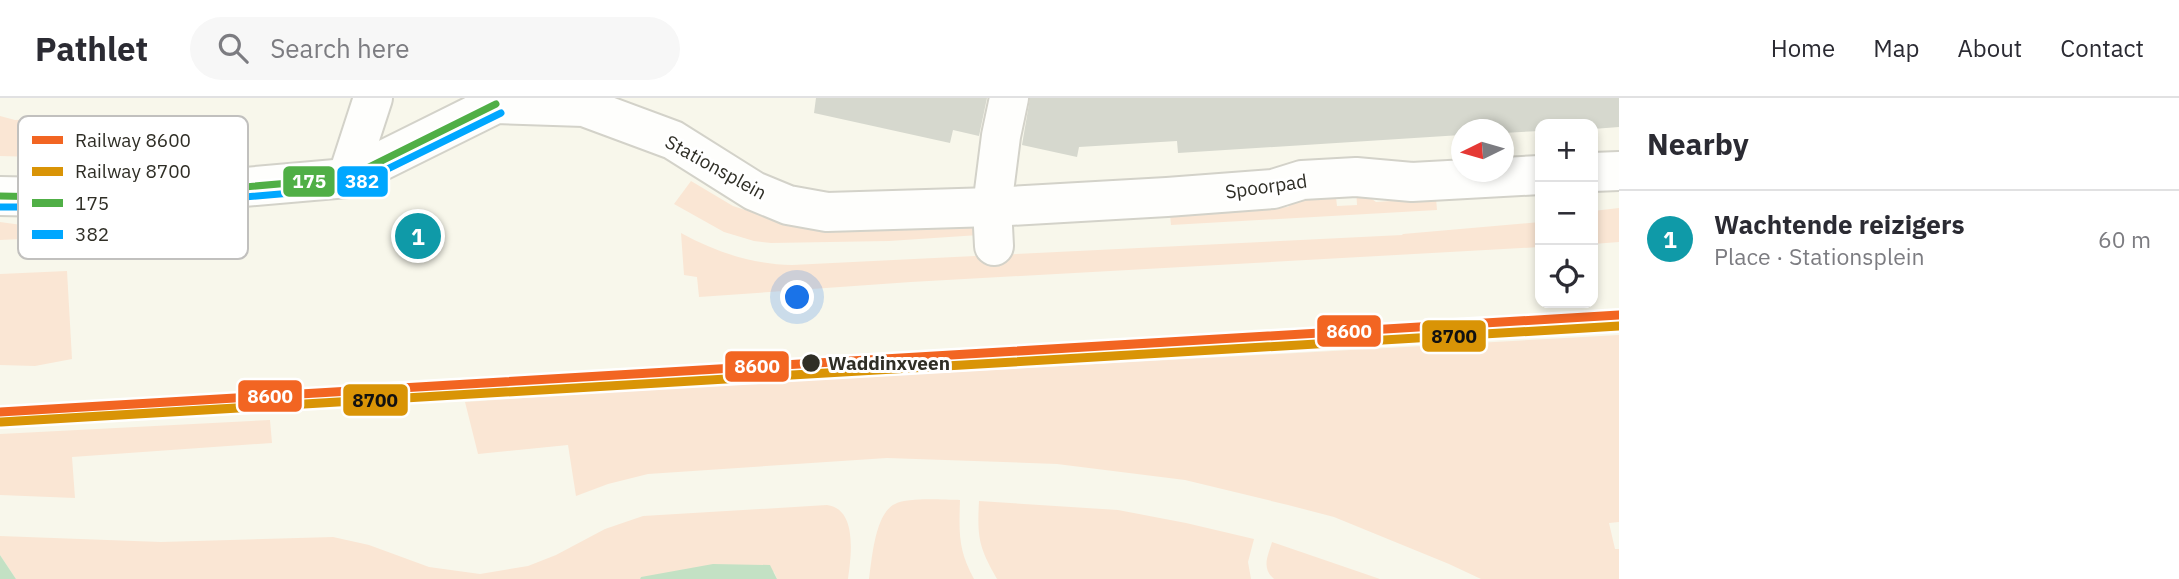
<!DOCTYPE html>
<html lang="en">
<head>
<meta charset="utf-8">
<style>
  body { margin:0; font-family:"IBM Plex Sans",sans-serif; background:#f7f7f7; color:#2b2b33 }
  .controls { position:absolute; right:21px; top:21px; display:grid; overflow:hidden; border-radius:14px; box-shadow:0 4px 10px #0003 }
  .controls button { width:63px; height:63px; display:grid; place-items:center; padding:0; border:0; border-bottom:2px solid #e1e1e2; background:#fff; color:#2b2b33; font:35px sans-serif }
  .compass { position:absolute; left:1451px; top:21px; width:63px; height:63px; border-radius:50%; background:#fff; box-shadow:0 4px 10px #0003; rotate:265deg }
  .you { position:absolute; left:798px; top:200px; width:24px; height:24px; margin:-18px; border:5px solid #fff; border-radius:50%; background:#1a73e8; box-shadow:0 0 0 10px #1a73e833 }
  .badge { display:grid; place-items:center; width:46px; height:46px; border-radius:50%; background:#7c3aed; color:#fff; font-size:23px; font-weight:700 }
  .pin { position:absolute; translate:-50% -50%; border:4px solid #fff; box-shadow:0 2px 7px #0006 }
  .list { margin:0; padding:0; list-style:none }
  h2 { display:flex; justify-content:space-between; align-items:center; height:91px; margin:0; padding:0 28px; font-size:30px }
  h2 small { font-size:23px; font-weight:400; color:#7c7c81 }
  .list li { display:grid; grid-template-columns:46px 1fr auto; gap:21px; align-items:center; box-sizing:border-box; height:98px; padding:0 28px; border-top:2px solid #e1e1e2 }
  .list b { display:block; font-size:26px; white-space:nowrap }
  .list p { margin:0; font-size:23px; white-space:nowrap; color:#7c7c81 }
  .list em { font-size:23px; font-style:normal; color:#7c7c81 }
  .icon { flex:none; width:38px; height:38px; fill:none; stroke:currentColor; stroke-width:2; stroke-linecap:round; stroke-linejoin:round }
  .map { position:relative; flex:none; width:1619px; height:481px; overflow:hidden }
  header { display:flex; align-items:center; gap:42px; box-sizing:border-box; height:98px; padding:0 35px; background:#fff; border-bottom:2px solid #e1e1e2 }
  header strong { font-size:33px }
  nav { display:flex; gap:38px; margin-inline-start:auto; font-size:24px }
  .search { width:490px; height:63px; background:#f7f7f7; display:flex; align-items:center; gap:18px; box-sizing:border-box; padding:0 24px; border-radius:38px; color:#7c7c81; font-size:26px }
  main { display:flex }
  aside { flex:1; background:#fff }
  .map>svg:first-child { display:block }
  .green { fill:#fae6d4 }
  .water { fill:#c3e1c4 }
  .building { fill:#d6d8ce }
  .lines { fill:none; stroke-linecap:round; stroke-linejoin:round }
  .minor-casing { stroke:#d3d2c9; stroke-width:42 }
  .minor { stroke:#fefefc; stroke-width:38 }
  .bus-1-casing { stroke:#fff; stroke-width:12 }
  .bus-2-casing { stroke:#fff; stroke-width:12 }
  .bus-1 { stroke:#50af46; stroke-width:7 }
  .bus-2 { stroke:#00a7ff; stroke-width:7 }
  .rail-1-casing { stroke:#fff; stroke-width:14 }
  .rail-2-casing { stroke:#fff; stroke-width:14 }
  .rail-1 { stroke:#f26522; stroke-width:9 }
  .rail-2 { stroke:#d99406; stroke-width:9 }
  .stop-dot { fill:#2f2e26; stroke:#fff; stroke-width:2.5 }
  .labels { text-anchor:middle; stroke-width:6; stroke-linejoin:round; paint-order:stroke }
  .street-label { font-size:19px; fill:#2f2e26; stroke:#fff }
  .stop-label { font-size:19px; font-weight:bold; fill:#2f2e26; stroke:#fff; text-anchor:start }
  .key { fill:#fff; stroke:#c1c0be; stroke-width:2 }
  .key-label { font-size:19px; fill:#2f2e26 }
  .line-badge { stroke:#fff; stroke-width:2.5 }
  .badge-label { font-size:19px; text-anchor:middle; font-weight:bold; fill:#fff }
  .pale-badge-label { font-size:19px; text-anchor:middle; font-weight:bold; fill:#111 }
</style>
</head>
<body>
<header>
<strong>Pathlet</strong>
<div class="search"><svg class="icon" aria-label="search" viewBox="0 0 24 24"><circle cx="10" cy="10" r="6"/><path d="M15 15l6 6"/></svg>Search here</div>
<nav><a>Home</a><a>Map</a><a>About</a><a>Contact</a></nav>
</header>
<main>
<div class="map">
<svg width="1619" height="481" viewBox="0 0 1619 481">
  <rect width="100%" height="100%" fill="#f8f7eb"/>
  <g class="green">
    <path d="M0,18L15,22L32,21L36,59L0,58Z"/>
    <path d="M691,83L733,108L781,124L978,126L979,137L889,143L771,145L754,143L724,134L674,106Z"/>
    <path d="M1356,89L1376,104L1436,100L1437,112L1171,127L1170,116L1288,109L1305,92L1335,90L1337,108L1357,107Z"/>
    <path d="M1619,110V144L1593,146V113Z"/>
    <path d="M0,124L65,133V139L0,142Z"/>
    <path d="M1540,124V149L911,184L699,199L697,179L684,177L681,135C716,154 751,166 792,167L1402,137L1403,136Z"/>
    <path d="M67,173L72,261L35,268L0,267V176Z"/>
    <path d="M1619,237V424L1609,425L1615,451H1619V481H1481L1449,466L1334,419L1288,407L1185,382L1057,366L887,360L648,376L608,386L576,398L568,347L478,356L465,304L701,288Z"/>
    <path d="M270,322L272,345L72,359L75,400L0,397V336Z"/>
    <path d="M960,402C959,434 958,452 974,481H869C872,461 875,415 895,406C909,399 943,402 960,402Z"/>
    <path d="M979,403L1118,412L1186,425L1254,441L1248,464L1251,481H997C979,449 977,440 979,403Z"/>
    <path d="M827,407C858,411 851,459 848,481H777L774,474L641,479L640,481H16L0,457V438L161,444L333,439L369,447L429,469L480,476L528,468L556,457L605,431L643,418Z"/>
    <path d="M1272,444L1380,481H1274C1261,470 1268,458 1272,444Z"/>
  </g>
  <g class="water">
    <path d="M0,457L16,481H0Z"/>
    <path d="M713,466L770,467L777,481H640L641,479Z"/>
  </g>
  <g class="building">
    <path d="M816,0H987L979,38L953,32L950,45L814,15Z"/>
    <path d="M1030,0H1619V29L1593,31V26H1540V33L1503,35V32H1461V37L1178,55L1177,43L1079,49L1077,59L1022,47Z"/>
  </g>
  <g class="lines">
    <g class="minor-casing">
      <g id="minor">
        <path d="M1593,74L1619,73"/>
        <path d="M347,80L373,0"/>
        <path d="M0,98L49,99L187,94L347,80L496,6L584,9L673,42L754,93L788,107L827,114L992,109L1167,99L1273,91L1302,82L1356,79L1412,84L1540,77"/>
        <path d="M994,148L992,109L1001,38L1009,0"/>
      </g>
    </g>
    <use href="#minor" class="minor"/>
    <g class="bus-1-casing">
      <path id="bus-1" d="M0,98L49,99L187,94L347,80L496,6"/>
    </g>
    <g class="bus-2-casing">
      <path id="bus-2" d="M0,109H49L187,104L349,90L501,15"/>
    </g>
    <use href="#bus-1" class="bus-1"/>
    <use href="#bus-2" class="bus-2"/>
    <g class="rail-1-casing">
      <path id="rail-1" d="M0,314L1619,217"/>
    </g>
    <g class="rail-2-casing">
      <path id="rail-2" d="M1,324L1619,228"/>
    </g>
    <use href="#rail-1" class="rail-1"/>
    <use href="#rail-2" class="rail-2"/>
  </g>
  <circle class="stop-dot" cx="811" cy="265" r="10"/>
  <g class="labels">
    <g class="street-label">
      <text transform="translate(716 69) rotate(29)" y="7">Stationsplein</text>
      <text transform="translate(1266 88) rotate(-8)" y="7">Spoorpad</text>
    </g>
    <g class="stop-label">
      <text x="828" y="272">Waddinxveen</text>
    </g>
  </g>
  <rect x="18" y="18" width="230" height="143" rx="10" class="key"/>
  <rect x="32" y="38" width="31" height="8" fill="#f26522"/>
  <rect x="32" y="69" width="31" height="9" fill="#d99406"/>
  <rect x="32" y="101" width="31" height="8" fill="#50af46"/>
  <rect x="32" y="132" width="31" height="9" fill="#00a7ff"/>
  <g class="key-label">
    <text x="75" y="49">Railway 8600</text>
    <text x="75" y="80">Railway 8700</text>
    <text x="75" y="112">175</text>
    <text x="75" y="143">382</text>
  </g>
  <g class="line-badge">
    <rect x="282" y="67" width="54" height="33" rx="7" fill="#50af46"/>
    <rect x="336" y="67" width="53" height="33" rx="7" fill="#00a7ff"/>
    <rect x="1316" y="216" width="66" height="34" rx="7" fill="#f26522"/>
    <rect x="1421" y="221" width="66" height="34" rx="7" fill="#d99406"/>
    <rect x="724" y="252" width="66" height="33" rx="7" fill="#f26522"/>
    <rect x="237" y="281" width="66" height="34" rx="7" fill="#f26522"/>
    <rect x="342" y="285" width="67" height="34" rx="7" fill="#d99406"/>
  </g>
  <g class="badge-label">
    <text x="309" y="90">175</text>
    <text x="362" y="90">382</text>
    <text x="1349" y="240">8600</text>
    <text x="757" y="275">8600</text>
    <text x="270" y="305">8600</text>
  </g>
  <g class="pale-badge-label">
    <text x="1454" y="245">8700</text>
    <text x="375" y="309">8700</text>
  </g>
</svg>
<div class="controls">
<button>+</button>
<button>−</button>
<button><svg class="icon" aria-label="locate" viewBox="0 0 24 24"><circle cx="12" cy="12" r="6"/><path d="M12 2v4M12 18v4M2 12h4M18 12h4"/></svg></button>
</div>
<svg class="compass" viewBox="-18 -18 36 36"><path d="M0-13l5 13h-10z" fill="#e53935"/><path d="M0 13l5-13h-10z" fill="#7c7c81"/></svg>
<div class="you"></div>
<div class="pin badge" style="left:418px;top:138px;background:#0f9aa8">1</div>
</div>
<aside>
<h2>Nearby<small></small></h2>
<ul class="list">
<li><span class="badge" style="background:#0f9aa8">1</span><div><b>Wachtende reizigers</b><p>Place · Stationsplein</p></div><em>60 m</em></li>
</ul>
</aside>
</main>
</body>
</html>
